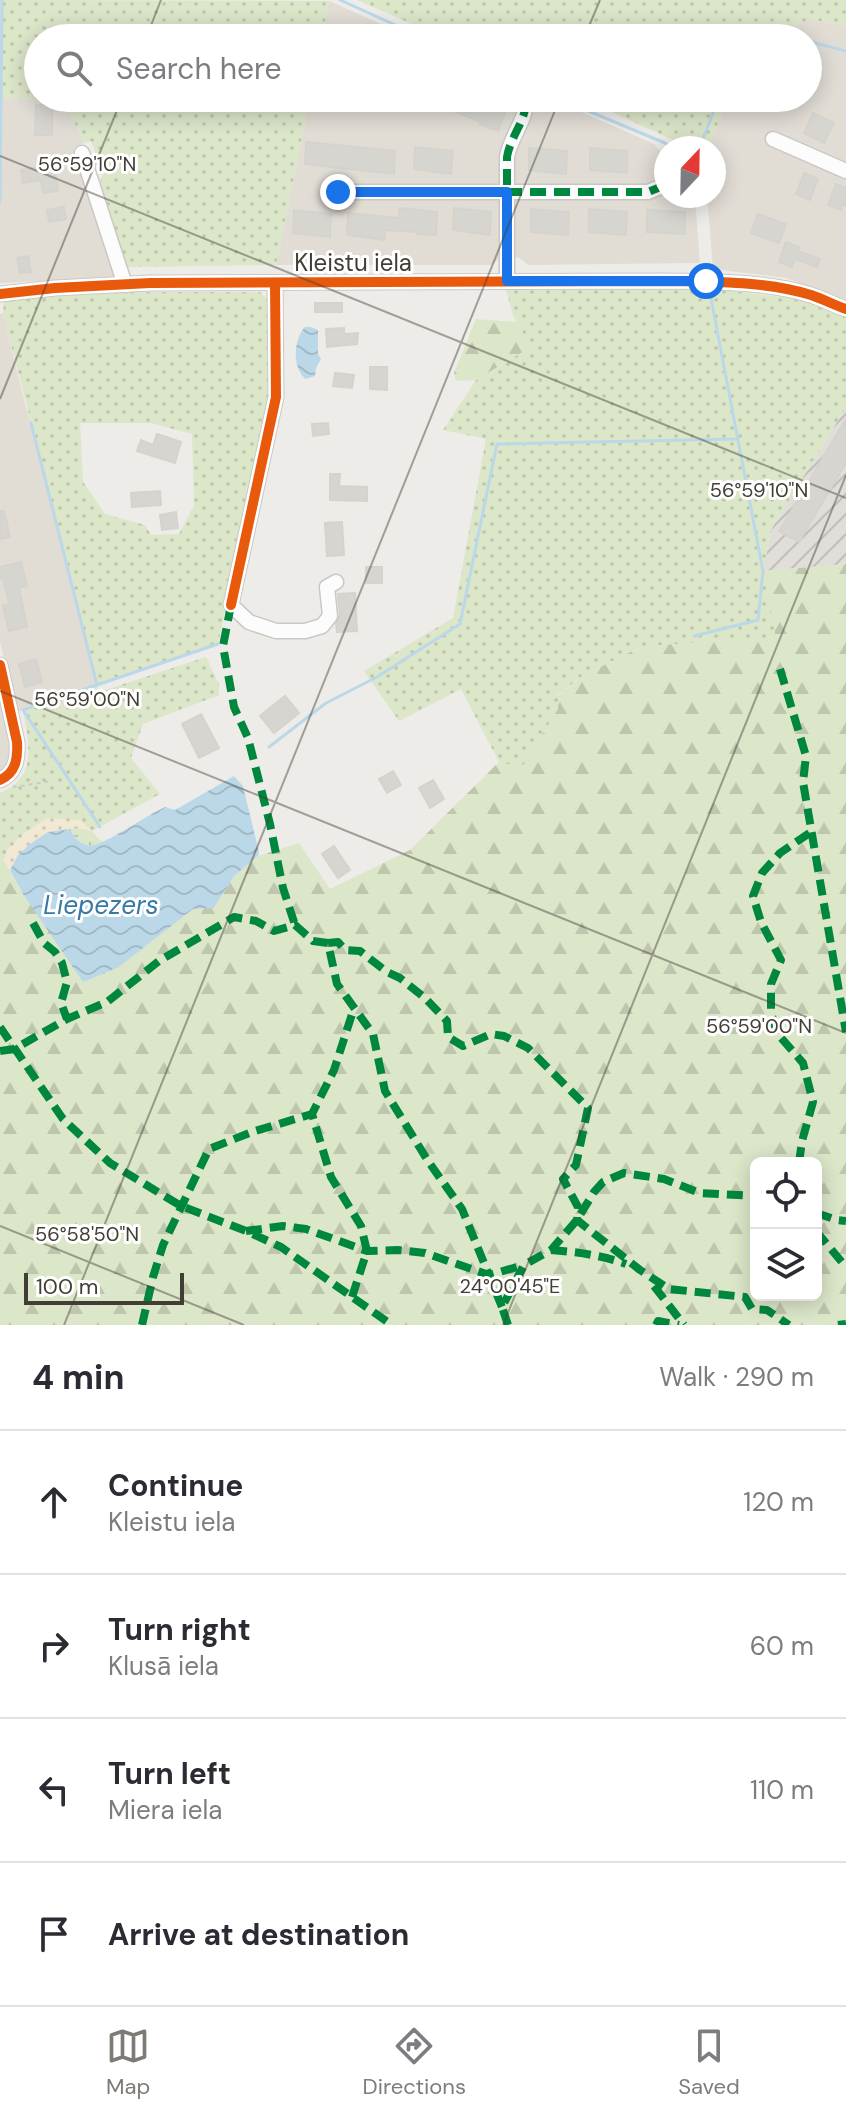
<!DOCTYPE html>
<html lang="en">
<head>
<meta charset="utf-8">
<style>
  body { margin:0; font-family:"DM Sans",sans-serif; background:#f7f7f7; color:#2b2b33 }
  .controls { position:absolute; right:24px; bottom:24px; display:grid; overflow:hidden; border-radius:12px; box-shadow:0 4px 20px #0003 }
  .controls button { width:72px; height:72px; display:grid; place-items:center; padding:0; border:0; border-bottom:2px solid #e1e1e2; background:#fff; color:#2b2b33; font:40px sans-serif }
  .compass { position:absolute; left:654px; top:136px; width:72px; height:72px; border-radius:50%; background:#fff; box-shadow:0 4px 20px #0003; rotate:22deg }
  .scale { position:absolute; left:24px; bottom:20px; width:160px; box-sizing:border-box; padding-left:8px; border:4px solid #423d35; border-top:0; font-size:22px; line-height:28px; white-space:nowrap; color:#423d35; -webkit-text-stroke:6px #fff; paint-order:stroke }
  .stop { position:absolute; width:24px; height:24px; margin:-18px; border:6px solid #1a73e8; border-radius:50%; background:#fff }
  .stop.end { background:#1a73e8; border-color:#fff; box-shadow:0 2px 8px #0008 }
  .list { margin:0; padding:0; list-style:none }
  h2 { display:flex; justify-content:space-between; align-items:center; height:104px; margin:0; padding:0 32px; font-size:34px }
  h2 small { font-size:26px; font-weight:400; color:#7c7c81 }
  .list li { display:grid; grid-template-columns:52px 1fr auto; gap:24px; align-items:center; box-sizing:border-box; height:144px; padding:0 32px; border-top:2px solid #e1e1e2 }
  .list b { display:block; font-size:30px; white-space:nowrap }
  .list p { margin:0; font-size:26px; white-space:nowrap; color:#7c7c81 }
  .list em { font-size:26px; font-style:normal; color:#7c7c81 }
  .icon { flex:none; width:44px; height:44px; fill:none; stroke:currentColor; stroke-width:2; stroke-linecap:round; stroke-linejoin:round }
  .map { position:relative; flex:none; width:846px; height:1325px; overflow:hidden }
  .search { position:absolute; background:#fff; box-shadow:0 4px 20px #0003; left:24px; right:24px; top:24px; height:88px; display:flex; align-items:center; gap:20px; box-sizing:border-box; padding:0 28px; border-radius:44px; color:#7c7c81; font-size:30px }
  .sheet { height:680px; background:#fff }
  nav { display:flex; justify-content:space-around; align-items:center; box-sizing:border-box; height:112px; border-top:2px solid #e1e1e2; background:#fff; font-size:22px; color:#7c7c81 }
  nav a { display:grid; justify-items:center; gap:4px }
  nav .on { color:#7e7a74 }
  .map>svg:first-child { display:block }
  .residential { fill:#e1ddd5 }
  .industrial { fill:url(#industrial-furrows) }
  .grass { fill:url(#grass-dots); fill-rule:evenodd }
  .forest { fill:url(#forest-firs); fill-rule:evenodd }
  .wetland { fill:url(#wetland-marsh) }
  .sand { fill:url(#sand-dots) }
  .water { fill:url(#water-waves) }
  .lines { fill:none; stroke-linecap:round; stroke-linejoin:round }
  .stream { stroke:#bbd8e9; stroke-width:3 }
  .building { fill:#d7d5d0; stroke:#d6d3ce; stroke-width:2 }
  .minor-casing { stroke:#cac8c4; stroke-width:17 }
  .path { stroke:#cccac6; stroke-width:2; stroke-dasharray:4 4; stroke-linecap:butt }
  .minor { stroke:#fcfcfc; stroke-width:14 }
  .quiet { stroke:#00873e; stroke-width:8; stroke-dasharray:16 8; stroke-linecap:butt }
  .cycleway-casing { stroke:#fff; stroke-width:15 }
  .cycleway { stroke:#e8590c; stroke-width:10 }
  .route { stroke:#1a73e8; stroke-width:10 }
  .ticks { fill:none; stroke:#423d35; stroke-width:2; stroke-opacity:0.45 }
  .labels { text-anchor:middle; stroke-width:6; stroke-linejoin:round; paint-order:stroke }
  .street-label { font-size:24px; fill:#423d35; stroke:#fff }
  .water-label { font-size:26px; font-style:italic; fill:#377aa5; stroke:#fff }
  .ticks-label { font-size:20px; text-anchor:middle; fill:#423d35; stroke:#fff; stroke-width:6; stroke-linejoin:round; paint-order:stroke }
</style>
</head>
<body>
<div class="map">
<svg width="846" height="1325" viewBox="0 0 846 1325">
  <defs>
    <pattern id="industrial-furrows" width="10" height="10" patternUnits="userSpaceOnUse" patternTransform="scale(2)"><rect width="10" height="10" fill="#e1ddd9"/><path d="M-1 1l2-2M0 10L10 0M9 11l2-2" fill="none" stroke="#c2bfbb"/></pattern>
    <pattern id="grass-dots" width="8" height="8" patternUnits="userSpaceOnUse" patternTransform="scale(2)"><rect width="8" height="8" fill="#dce6c9"/><path d="M2 2h.1M6 6h.1" fill="none" stroke="#bec6ad" stroke-width="1.8" stroke-linecap="round"/></pattern>
    <pattern id="forest-firs" width="22" height="20" patternUnits="userSpaceOnUse" patternTransform="scale(2)"><rect width="22" height="20" fill="#dce6c9"/><path d="M5 1l3.5 6h-7zM16 11l3.5 6h-7z" fill="#bec6ad"/></pattern>
    <pattern id="wetland-marsh" width="20" height="14" patternUnits="userSpaceOnUse" patternTransform="scale(2)"><rect width="20" height="14" fill="#dce6c9"/><path d="M1 5h8M5 5V1M11 12h8M15 12V8" fill="none" stroke="#bec6ad"/></pattern>
    <pattern id="sand-dots" width="8" height="8" patternUnits="userSpaceOnUse" patternTransform="scale(2)"><rect width="8" height="8" fill="#f1e9d3"/><path d="M2 2h.1M6 6h.1" fill="none" stroke="#d0c9b6" stroke-width="1.8" stroke-linecap="round"/></pattern>
    <pattern id="water-waves" width="16" height="10" patternUnits="userSpaceOnUse" patternTransform="scale(2)"><rect width="16" height="10" fill="#bbd8e9"/><path d="M0 5q4-4 8 0t8 0" fill="none" stroke="#a2bac8"/></pattern>
  </defs>
  <rect width="100%" height="100%" fill="#eeece8"/>
  <g class="residential">
    <path d="M329,1L413,38H322Z"/>
    <path d="M810,19L846,26V300L786,278L713,269L707,196H714V148H708L728,98H808V38H771Z"/>
    <path d="M0,98L64,100L84,143L74,148L116,272L112,278L0,283Z"/>
    <path d="M310,98H550L654,144L666,158V196H695L700,263L528,265L520,258L502,256L492,265H276Z"/>
    <path d="M0,314H3L25,404L31,423L97,685L17,712L0,642Z"/>
    <path d="M0,703L10,737L11,755L9,764L0,773Z"/>
  </g>
  <path class="industrial" d="M846,407V564L763,571L772,528Z"/>
  <g class="grass">
    <path d="M0,0L329,1L322,38H38V98H310L276,265L127,267L100,184L103,172L91,141L84,143L64,100L0,98Z"/>
    <path d="M357,0H846V26L810,19L771,38H444Z"/>
    <path d="M581,98H728L708,148H691Z"/>
    <path d="M709,288L797,299L846,317V407L772,528L763,571L777,638L643,646L582,676L558,695V709L522,768L499,762L461,689L399,721L364,671L453,618L486,439L443,430L476,380L530,347L513,315L506,290Z"/>
    <path d="M136,292H260L270,302V398L218,644L97,685L99,692L206,657L219,684V695L143,724L131,758L160,794L92,831L80,820L8,848L4,860H0V793C38,778 29,743 23,710L97,685L73,584L3,314L4,299ZM80,423H151L192,434L194,505L179,534L151,535L145,525L105,514L83,482Z"/>
  </g>
  <g class="forest">
    <path d="M476,319L517,322L531,347L476,380L456,381L454,373Z"/>
    <path d="M846,564V1325H0V860H4L23,894L119,967L193,909L214,908L234,876L258,856L299,843L330,889L410,850L499,762L522,767L558,709V696L582,676L643,646L776,638L763,571ZM756,1163H816V1295H756Z"/>
  </g>
  <path class="wetland" d="M81,828L92,831L102,842C88,851 77,841 69,829Z"/>
  <path class="sand" d="M48,818L80,820L92,831C58,822 26,839 10,870L4,860C12,838 29,830 48,818Z"/>
  <g class="water">
    <path d="M305,327H311L318,330V354L321,359L316,368L315,376L306,379C292,369 293,339 305,327Z"/>
    <path d="M234,776L243,786L259,852L258,856L234,876L214,908L193,909L119,967L83,982L23,894L10,870L18,855L30,844L48,832L69,829C75,838 82,847 94,845C104,844 145,817 157,811L165,807L175,810Z"/>
  </g>
  <g class="lines">
    <g class="stream">
      <path d="M340,0L424,38"/>
      <path d="M753,38L779,33L799,38"/>
      <path d="M808,41L846,51"/>
      <path d="M557,98L665,143L672,148"/>
      <path d="M689,148L702,141L719,98"/>
      <path d="M0,202L2,0"/>
      <path d="M31,423L97,685"/>
      <path d="M694,636L758,620L763,571L709,288"/>
      <path d="M269,747L326,703L377,677L460,624L497,444L737,439"/>
      <path d="M100,827L23,710L218,644"/>
    </g>
  </g>
  <g class="building">
    <path d="M441,98H482L506,110L498,131L480,124L481,122L438,105Z"/>
    <path d="M36,105H52V135H35Z"/>
    <path d="M813,113L834,123L824,143L804,133Z"/>
    <path d="M306,142L395,151L394,174L305,164Z"/>
    <path d="M415,147L453,151L451,174L414,169Z"/>
    <path d="M529,148L567,151L566,174L529,170Z"/>
    <path d="M590,148L627,151V173L590,170Z"/>
    <path d="M54,165L58,191L43,193L41,180L23,183L21,170Z"/>
    <path d="M804,173L818,179L810,200L796,194Z"/>
    <path d="M836,184L846,188V206L843,205L841,210L828,205Z"/>
    <path d="M64,207L66,219L49,222L47,210Z"/>
    <path d="M400,208L437,212L436,235L417,234V232L385,230L384,240L347,235L348,213L399,218Z"/>
    <path d="M454,208L491,212L490,235L453,230Z"/>
    <path d="M531,209L569,212L568,235L531,232Z"/>
    <path d="M589,209L627,212L626,235L589,232Z"/>
    <path d="M294,210L331,214L330,237L293,233Z"/>
    <path d="M647,210L685,212V234L647,232Z"/>
    <path d="M758,214L786,224L779,243L751,233Z"/>
    <path d="M786,242L799,247L798,251L820,259L817,267L795,259L792,267L779,262Z"/>
    <path d="M28,256L31,272L20,273L17,258Z"/>
    <rect x="315" y="303" width="27" height="9"/>
    <path d="M344,328V334L358,333L357,344L327,347L326,329Z"/>
    <path d="M370,367H387V390L370,389Z"/>
    <path d="M335,373L354,375L352,388L333,386Z"/>
    <path d="M846,419V463L799,542L779,531Z"/>
    <path d="M328,423L329,434L313,436L312,424Z"/>
    <path d="M157,434L181,442L175,463L137,451L141,440L153,445Z"/>
    <path d="M330,474H340L339,486L367,487V501L330,500Z"/>
    <path d="M160,491L161,505L132,507L131,493Z"/>
    <path d="M0,511H4L10,537L0,539Z"/>
    <path d="M176,512L178,528L162,530L160,515Z"/>
    <path d="M342,522L344,555L327,556L325,523Z"/>
    <path d="M21,562L27,586L19,588L27,627L9,631L3,606L9,604L3,578L0,579V567Z"/>
    <rect x="366" y="567" width="16" height="16"/>
    <path d="M355,593L357,631L337,632L336,624L340,615L338,594Z"/>
    <path d="M36,659L42,682L25,687L19,664Z"/>
    <path d="M285,696L299,713L274,733L260,716Z"/>
    <path d="M201,714L219,748L199,758L182,724Z"/>
    <path d="M393,771L401,785L387,793L379,779Z"/>
    <path d="M433,780L444,799L430,808L419,788Z"/>
    <path d="M334,846L350,870L338,878L322,854Z"/>
  </g>
  <g class="lines">
    <g class="minor-casing">
      <g id="minor">
        <path d="M773,139L846,171"/>
        <path d="M82,153L125,285"/>
        <path d="M338,192H648L663,186"/>
        <path d="M507,281V157C510,136 531,114 524,98"/>
        <path d="M275,283L276,397L231,605L249,622L276,631H305L322,626L330,616L327,587L336,582"/>
        <path d="M0,294L55,288L150,283L667,281C715,282 765,281 811,295C823,299 834,305 846,309"/>
        <path d="M0,665L17,742C18,758 16,773 0,780"/>
      </g>
    </g>
    <path class="path" d="M13,786L15,787L51,781"/>
    <use href="#minor" class="minor"/>
    <g class="quiet">
      <path d="M338,192H648L663,186"/>
      <path d="M507,281V157C510,136 531,114 524,98"/>
      <path d="M231,605L223,646L234,707L248,738L270,824L283,888L295,925"/>
      <path d="M780,669L806,756L803,782L846,1032"/>
      <path d="M33,923L44,943L55,952L62,963L67,982L61,1003L67,1019"/>
      <path d="M328,943L338,942L345,950L360,951L387,972L400,978L425,998L447,1021L448,1037L463,1046L491,1034L504,1036L528,1048L588,1108L576,1165L563,1179L578,1207L577,1220L640,1270L669,1289L745,1297L752,1309L767,1310L789,1325"/>
      <path d="M0,1027L63,1119L110,1163L181,1206L246,1231L281,1247L392,1325"/>
      <path d="M0,1051L14,1049L67,1019L107,1002L159,961L234,917L256,921L274,931L295,925L313,941L328,943L337,984L373,1034L385,1091L428,1161L462,1209L502,1307"/>
      <path d="M799,1163L802,1141L813,1102L803,1063L776,1032L771,1012V984L781,960L761,922L753,896L762,873L780,853L811,832"/>
      <path d="M816,1213L837,1220L846,1221"/>
      <path d="M246,1231L283,1226L306,1229L367,1251L398,1250L425,1253L489,1275L524,1265"/>
      <path d="M816,1231L846,1267"/>
      <path d="M551,1250C577,1252 601,1255 626,1264"/>
      <path d="M654,1286L684,1325"/>
      <path d="M352,1297L367,1251L361,1226L331,1177L312,1114L334,1070L354,1008"/>
      <path d="M142,1325L153,1277L163,1245L209,1149L252,1132L312,1114"/>
      <path d="M508,1325L502,1307L524,1265L551,1250L577,1220L594,1192L603,1182L624,1173L664,1179L700,1193L756,1196"/>
      <path d="M656,1325L658,1321L679,1325"/>
      <path d="M838,1325L846,1324"/>
    </g>
    <g class="cycleway-casing">
      <g id="cycleway">
        <path d="M0,294L55,288L150,283L667,281C715,282 765,281 811,295C823,299 834,305 846,309"/>
        <path d="M231,605L276,397L275,283"/>
        <path d="M0,665L17,742C18,758 16,773 0,780"/>
      </g>
    </g>
    <use href="#cycleway" class="cycleway"/>
  </g>
  <g class="lines">
    <path class="route" d="M338,192H507V281H706"/>
  </g>
  <path class="ticks" d="M146,38L161,0M584,38L600,0M0,156L846,498M0,399L122,98M0,691L846,1033M0,1226L244,1325M64,1325L560,98M503,1325L846,475"/>
  <g class="labels">
    <g class="street-label">
      <text x="353" y="271">Kleistu iela</text>
    </g>
    <g class="water-label">
      <text x="101" y="914">Liepezers</text>
    </g>
  </g>
  <g class="ticks-label">
    <text x="87" y="171">56°59'10"N</text>
    <text x="759" y="497">56°59'10"N</text>
    <text x="87" y="706">56°59'00"N</text>
    <text x="759" y="1033">56°59'00"N</text>
    <text x="87" y="1241">56°58'50"N</text>
    <text x="510" y="1293">24°00'45"E</text>
  </g>
</svg>
<div class="controls">
<button><svg class="icon" aria-label="locate" viewBox="0 0 24 24"><circle cx="12" cy="12" r="6"/><path d="M12 2v4M12 18v4M2 12h4M18 12h4"/></svg></button>
<button><svg class="icon" aria-label="layers" viewBox="0 0 24 24"><path d="M12 4l9 5-9 5-9-5zM3 14l9 5 9-5"/></svg></button>
</div>
<svg class="compass" viewBox="-18 -18 36 36"><path d="M0-13l5 13h-10z" fill="#e53935"/><path d="M0 13l5-13h-10z" fill="#7c7c81"/></svg>
<div class="scale">100 m</div>
<div class="stop" style="left:706px;top:281px"></div>
<div class="stop end" style="left:338px;top:192px"></div>
<div class="search"><svg class="icon" aria-label="search" viewBox="0 0 24 24"><circle cx="10" cy="10" r="6"/><path d="M15 15l6 6"/></svg>Search here</div>
</div>
<section class="sheet">
<h2>4 min<small>Walk · 290 m</small></h2>
<ul class="list">
<li><svg class="icon" aria-label="ahead" viewBox="0 0 24 24"><path d="M12 20V5M6 11l6-6 6 6"/></svg><div><b>Continue</b><p>Kleistu iela</p></div><em>120 m</em></li>
<li><svg class="icon" aria-label="right" viewBox="0 0 24 24"><path d="M7 20v-9h11M14 6l5 5-5 5"/></svg><div><b>Turn right</b><p>Klusā iela</p></div><em>60 m</em></li>
<li><svg class="icon" aria-label="left" viewBox="0 0 24 24"><path d="M17 20v-9H6M10 6l-5 5 5 5"/></svg><div><b>Turn left</b><p>Miera iela</p></div><em>110 m</em></li>
<li><svg class="icon" aria-label="arrive" viewBox="0 0 24 24"><path d="M6 21V4h12l-3 4 3 4H6"/></svg><div><b>Arrive at destination</b></div></li>
</ul>
</section>
<nav>
<a class="on"><svg class="icon" aria-label="map" viewBox="0 0 24 24"><path d="M3 6l6-2 6 2 6-2v14l-6 2-6-2-6 2zM9 4v14M15 6v14"/></svg>Map</a>
<a><svg class="icon" aria-label="directions" viewBox="0 0 24 24"><path d="M12 3l9 9-9 9-9-9zM9 14v-3h6M13 9l2 2-2 2"/></svg>Directions</a>
<a><svg class="icon" aria-label="saved" viewBox="0 0 24 24"><path d="M7 4h10v16l-5-4-5 4z"/></svg>Saved</a>
</nav>
</body>
</html>
